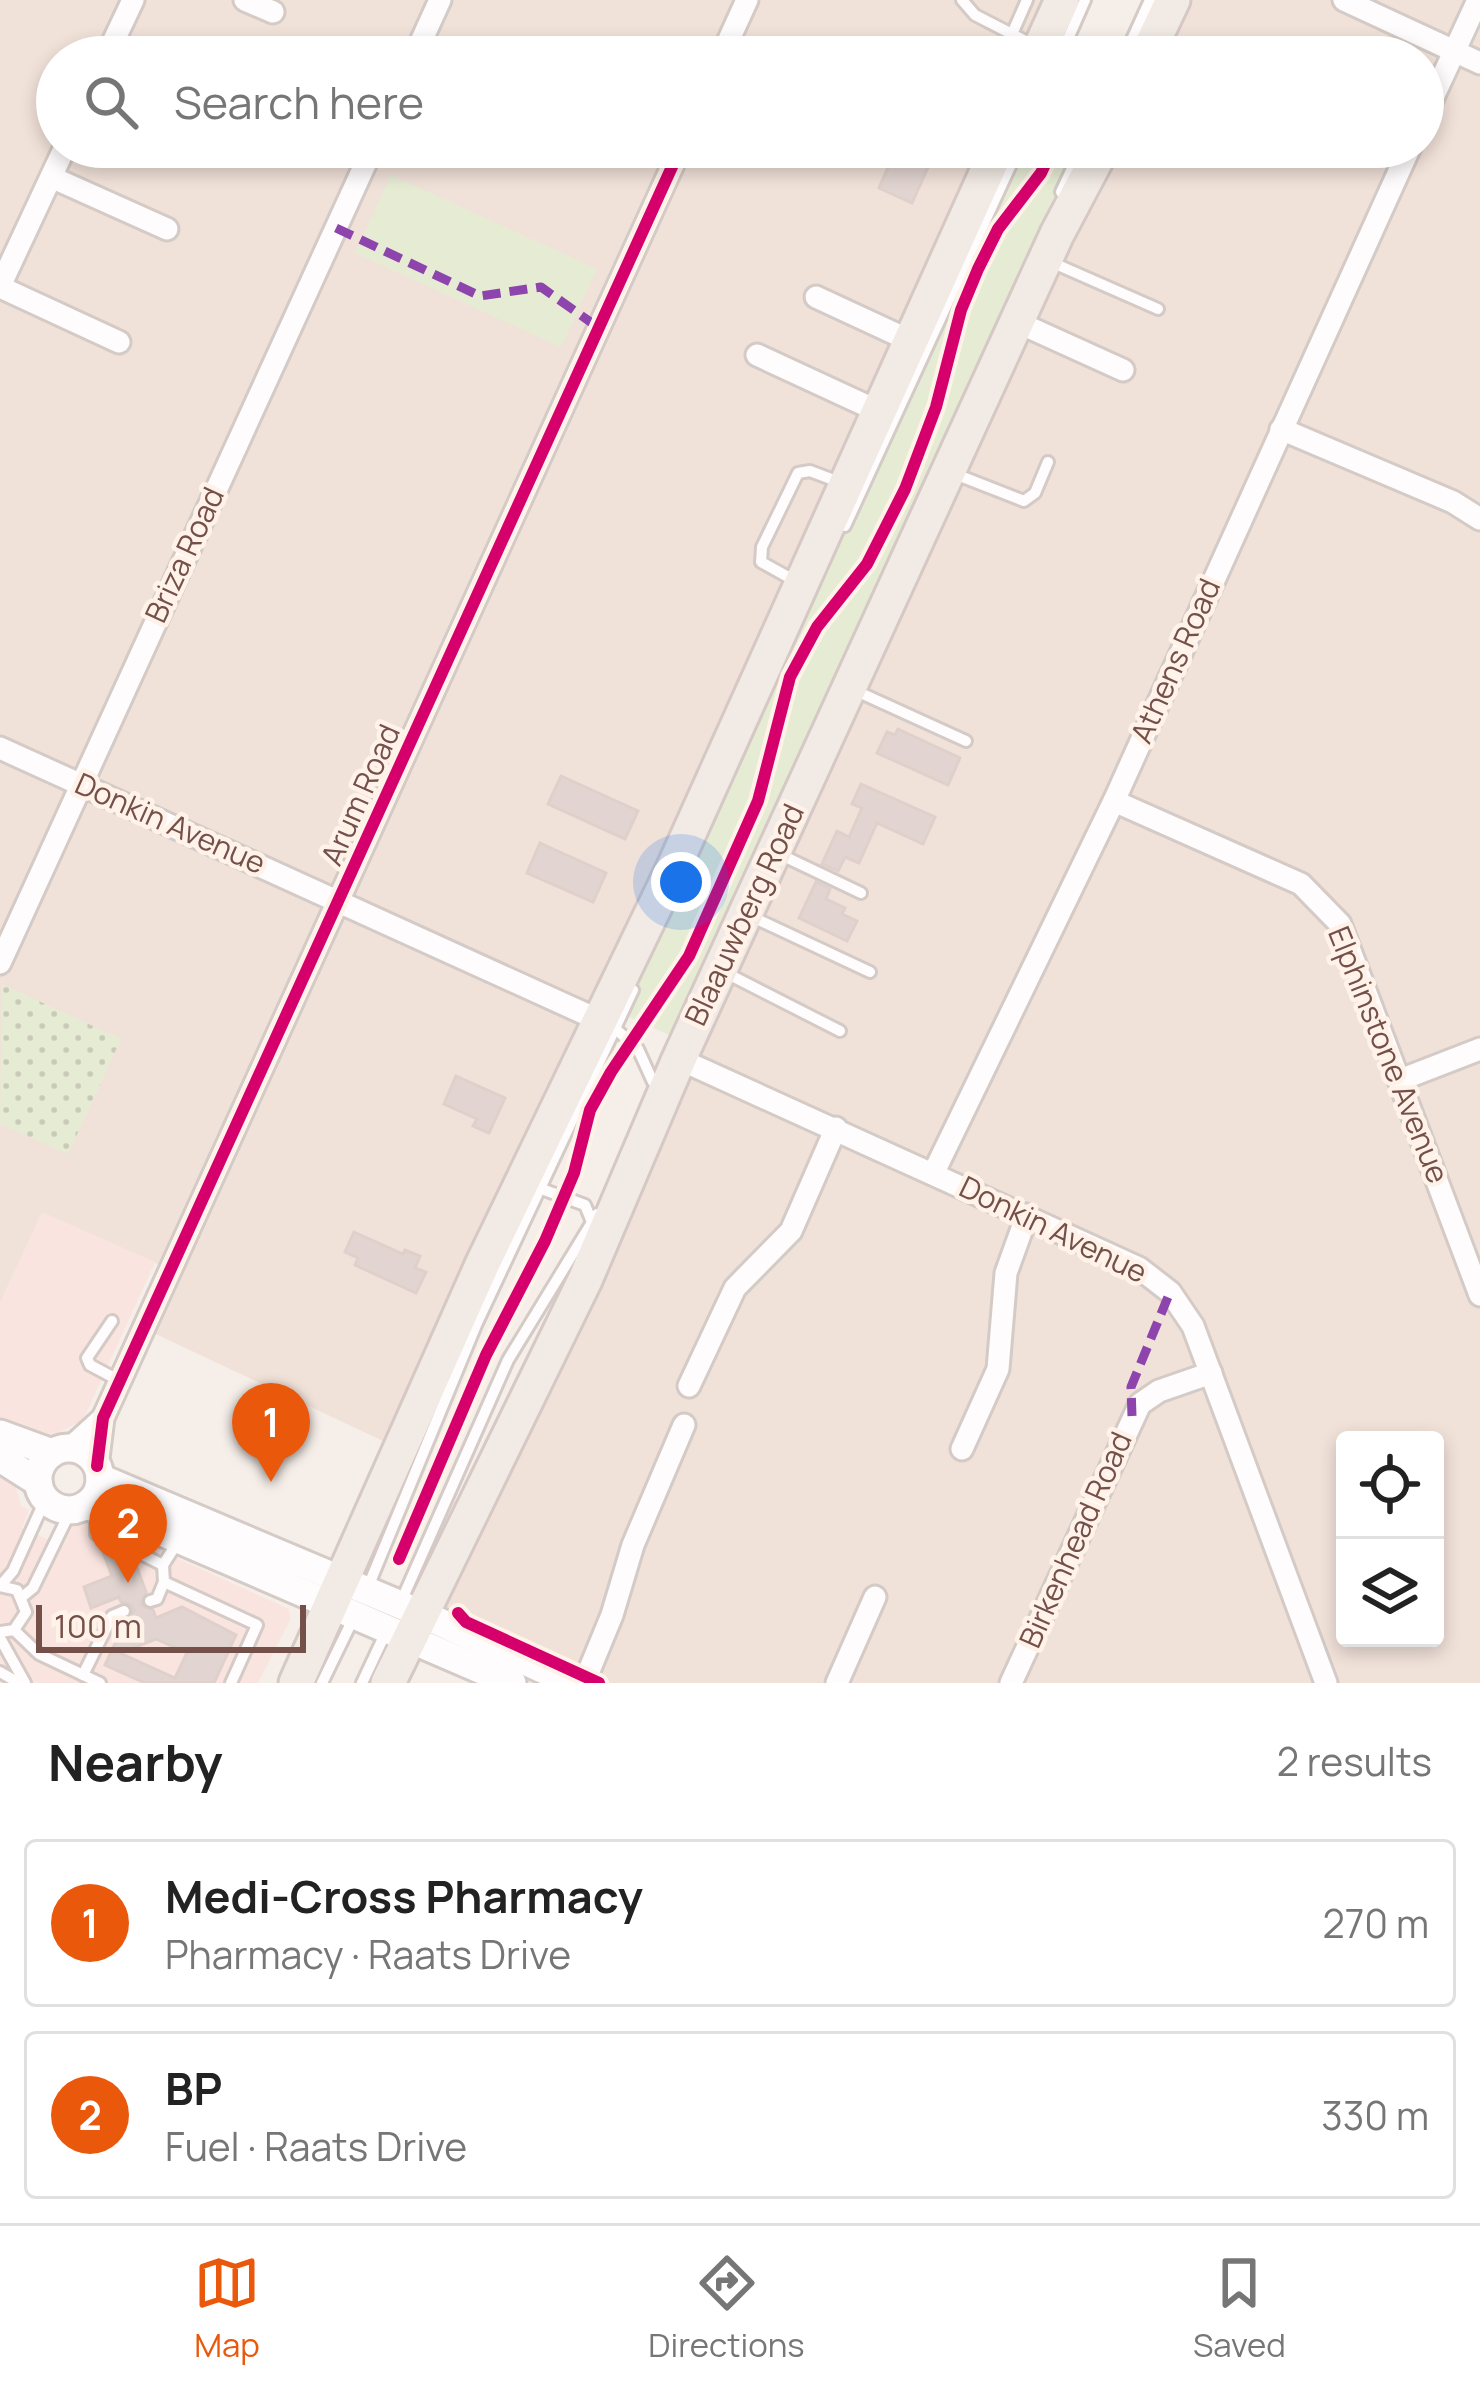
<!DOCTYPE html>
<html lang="en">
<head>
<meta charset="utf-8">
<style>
  body { margin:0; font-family:Manrope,sans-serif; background:#f6f6f6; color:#222 }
  .controls { position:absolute; right:36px; bottom:36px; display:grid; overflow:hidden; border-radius:12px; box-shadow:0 6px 18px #0003 }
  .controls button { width:108px; height:108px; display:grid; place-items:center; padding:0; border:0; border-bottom:3px solid #e0e0e0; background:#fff; color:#222; font:60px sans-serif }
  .scale { position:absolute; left:36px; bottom:30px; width:270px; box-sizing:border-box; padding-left:12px; border:6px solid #745049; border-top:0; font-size:33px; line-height:42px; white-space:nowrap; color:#745049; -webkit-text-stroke:9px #fff2e9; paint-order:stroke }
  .you { position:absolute; left:681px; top:882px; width:42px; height:42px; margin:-30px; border:9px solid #fff; border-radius:50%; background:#1a73e8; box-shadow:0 0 0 18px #1a73e833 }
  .badge { display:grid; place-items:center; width:78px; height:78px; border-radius:50%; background:#ea580c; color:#fff; font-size:39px; font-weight:700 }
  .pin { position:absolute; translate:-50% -99px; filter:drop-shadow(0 3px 6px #0008) }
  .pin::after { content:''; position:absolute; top:63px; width:42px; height:36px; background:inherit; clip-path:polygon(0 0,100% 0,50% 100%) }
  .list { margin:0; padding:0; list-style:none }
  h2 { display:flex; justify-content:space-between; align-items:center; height:156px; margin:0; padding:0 48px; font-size:51px }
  h2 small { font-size:39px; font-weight:400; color:#767676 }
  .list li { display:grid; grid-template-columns:78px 1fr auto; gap:36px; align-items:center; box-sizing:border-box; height:168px; margin:0 24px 24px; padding:0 24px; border:3px solid #e0e0e0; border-radius:12px }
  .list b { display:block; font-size:45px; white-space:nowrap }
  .list p { margin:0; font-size:39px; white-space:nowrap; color:#767676 }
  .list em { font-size:39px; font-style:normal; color:#767676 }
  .icon { flex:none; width:66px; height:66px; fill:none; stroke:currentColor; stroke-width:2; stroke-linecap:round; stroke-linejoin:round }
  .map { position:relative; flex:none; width:1480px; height:1683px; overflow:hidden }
  .search { position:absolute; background:#fff; box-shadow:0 6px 18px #0003; left:36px; right:36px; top:36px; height:132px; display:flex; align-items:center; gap:30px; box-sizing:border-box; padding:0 42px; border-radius:66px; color:#767676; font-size:45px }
  .sheet { height:540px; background:#fff }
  nav { display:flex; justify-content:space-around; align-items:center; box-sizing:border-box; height:168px; border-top:3px solid #e0e0e0; background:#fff; font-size:33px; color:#767676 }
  nav a { display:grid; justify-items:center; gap:6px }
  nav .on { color:#ea580c }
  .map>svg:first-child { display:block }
  .residential { fill:#f1e2d9; fill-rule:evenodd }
  .commercial { fill:#f9e4df }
  .grass { fill:url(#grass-dots) }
  .park { fill:#e6ebd4 }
  .building { fill:#e2d5d1; stroke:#dfd0cb; stroke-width:3; fill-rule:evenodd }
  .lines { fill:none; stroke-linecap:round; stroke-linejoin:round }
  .service-casing { stroke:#d4cac6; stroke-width:16 }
  .minor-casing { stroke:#d4cac6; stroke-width:27 }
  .tertiary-casing { stroke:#d4cac6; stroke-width:33 }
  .primary-casing { stroke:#d5c8c5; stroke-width:39 }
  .service { stroke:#fefcfc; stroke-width:10 }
  .minor { stroke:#fefcfc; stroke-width:21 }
  .tertiary { stroke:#fefcfc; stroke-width:27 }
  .primary { stroke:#f2eae4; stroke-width:33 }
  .quiet { stroke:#8e44ad; stroke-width:9; stroke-dasharray:18 9; stroke-linecap:butt }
  .cycleway-casing { stroke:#fff2e9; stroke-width:20 }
  .cycleway { stroke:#d6006c; stroke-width:12 }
  .labels { text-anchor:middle; stroke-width:9; stroke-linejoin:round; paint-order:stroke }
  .street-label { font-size:30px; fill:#745049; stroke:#fff2e9 }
</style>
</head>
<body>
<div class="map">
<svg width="1480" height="1683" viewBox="0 0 1480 1683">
  <defs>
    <pattern id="grass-dots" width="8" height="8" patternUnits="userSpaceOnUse" patternTransform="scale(3)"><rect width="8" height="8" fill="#e6ebd4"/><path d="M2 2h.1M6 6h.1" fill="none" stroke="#c9cbb8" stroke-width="1.8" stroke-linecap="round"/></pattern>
  </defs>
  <rect width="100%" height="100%" fill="#f6eee9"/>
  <g class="residential">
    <path d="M0,0H1051L1025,57H57V147H985L398,1448L145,1329L171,1270L42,1213L0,1303Z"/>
    <path d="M1173,0H1480V1683H573L422,1614L1103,147H1423V57H1146ZM1345,1440H1435V1638H1345Z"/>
  </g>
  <g class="commercial">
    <path d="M42,1212L155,1262L83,1420L54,1435L34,1433L0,1417V1303Z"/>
    <path d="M0,1477L15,1484L21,1506L29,1510L22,1528L63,1546L73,1524L86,1517L289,1609L290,1620L258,1683H0Z"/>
  </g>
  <path class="grass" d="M2,984L121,1039L68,1154L0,1124Z"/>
  <g class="park">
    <path d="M1024,147H1077L674,1037L622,1014Z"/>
    <path d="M391,175L597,269L561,347L355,253Z"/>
  </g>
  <g class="building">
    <path d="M897,147H937L912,203L879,188Z"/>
    <path d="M898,729L960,758L948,785L877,753L887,732L895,735Z"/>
    <path d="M561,776L638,811L625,839L548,804Z"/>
    <path d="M861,784L935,817L923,844L877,823L859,863L845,857L838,871L822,864L837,831L849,837L862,808L852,804Z"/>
    <path d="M540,843L606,873L593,902L527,873Z"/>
    <path d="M816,882L830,889L826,899L845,908L842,914L857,921L847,941L799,918Z"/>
    <path d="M456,1076L505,1098L489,1133L473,1126L477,1119L444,1104Z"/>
    <path d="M354,1232L403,1254L405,1250L420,1256L415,1268L426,1272L416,1293L355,1265L358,1258L345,1252Z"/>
    <path d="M108,1550L135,1562L146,1592L141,1605L153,1610L156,1618L182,1607L236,1635L214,1683H145L105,1665L119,1635L131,1630L127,1620L134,1611L131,1604L121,1602L119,1597L91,1608L84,1587L112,1576L103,1552ZM156,1639L187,1653L175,1678L120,1653Z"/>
  </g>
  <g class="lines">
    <g class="service-casing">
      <g id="service">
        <path d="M962,0L975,15L1037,47"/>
        <path d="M1012,34L1027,0"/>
        <path d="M1060,57L1085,0"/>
        <path d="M1124,57L1150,0"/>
        <path d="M1061,192L1082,147"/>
        <path d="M1051,262L1158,309"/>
        <path d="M955,474L1024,501L1035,493L1048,462"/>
        <path d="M845,526L1019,147"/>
        <path d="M799,583L761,562L762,547L798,473L810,471L839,482"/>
        <path d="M854,690L966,741"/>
        <path d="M777,853L861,893"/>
        <path d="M748,915L870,972"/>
        <path d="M726,973L840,1031"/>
        <path d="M610,1024L638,1049L653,1082"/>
        <path d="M539,1188L585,1205L592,1222"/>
        <path d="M112,1321L87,1358L90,1365L120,1381"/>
        <path d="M96,1510V1534L121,1545"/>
        <path d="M177,1543L163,1565L164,1582L257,1625L231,1683"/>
        <path d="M131,1549L163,1565"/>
        <path d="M1,1585L13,1571L45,1500"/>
        <path d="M0,1586L17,1590L26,1612L14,1630L0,1632"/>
        <path d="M368,1587L476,1325L633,990"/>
        <path d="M22,1597L33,1588L71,1510"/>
        <path d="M150,1601L157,1599L164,1582"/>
        <path d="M400,1604L508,1360L597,1214"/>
        <path d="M14,1630L39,1654L100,1683"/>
        <path d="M0,1638L25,1683"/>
        <path d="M0,1672L19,1683"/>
        <path d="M83,1675L112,1616L124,1611"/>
        <path d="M322,1683L355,1615"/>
        <path d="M362,1683L386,1632"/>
      </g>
    </g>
    <g class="minor-casing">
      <g id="minor">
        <path d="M245,0L273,12"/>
        <path d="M1344,0L1480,63"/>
        <path d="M106,57L133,0"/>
        <path d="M414,57L440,0"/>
        <path d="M721,57L747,0"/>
        <path d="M1423,119L1478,0"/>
        <path d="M51,177L167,229"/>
        <path d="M0,286L65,147"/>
        <path d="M0,287L119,342"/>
        <path d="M816,297L913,342"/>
        <path d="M1017,322L1123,370"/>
        <path d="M757,355L880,412"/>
        <path d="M1281,429L1453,502L1480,519"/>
        <path d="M0,748L601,1021"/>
        <path d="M1114,801L1301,884L1340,924L1480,1295"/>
        <path d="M0,963L373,147"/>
        <path d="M679,1059L1139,1268L1170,1292L1193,1326L1326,1683"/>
        <path d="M1400,1080L1480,1049"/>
        <path d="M934,1172L1114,801L1410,147"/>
        <path d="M689,1386L735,1288L791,1231L836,1128"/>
        <path d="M70,1448L102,1419"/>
        <path d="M962,1449L998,1369L1006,1273L1027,1215"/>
        <path d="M97,1466L103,1418L681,147"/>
        <path d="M584,1683L612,1615L633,1545L684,1425"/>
        <path d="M837,1683L875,1597"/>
        <path d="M1011,1683L1140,1404L1159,1391L1211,1373"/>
      </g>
    </g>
    <g class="tertiary-casing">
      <g id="tertiary">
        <path d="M0,1434L52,1453"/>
        <circle cx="69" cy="1479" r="31"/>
        <path d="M0,1458L38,1482"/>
        <path d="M100,1478L422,1614L573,1683"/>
        <path d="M85,1506L113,1511L512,1683"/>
      </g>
    </g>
    <g class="primary-casing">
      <g id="primary">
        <path d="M1036,57L1062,0"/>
        <path d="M1146,57L1173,0"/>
        <path d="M296,1683L482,1265L672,871L998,147"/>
        <path d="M388,1683L585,1280L679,1059L1057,234L1103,147"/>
      </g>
    </g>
    <use href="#service" class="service"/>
    <use href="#minor" class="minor"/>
    <use href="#tertiary" class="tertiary"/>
    <use href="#primary" class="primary"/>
    <g class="quiet">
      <path d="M336,228L480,296L541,287L599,328"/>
      <path d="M1132,1416L1131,1387L1170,1292"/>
    </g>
    <g class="cycleway-casing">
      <g id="cycleway">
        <path d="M97,1466L103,1418L681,147"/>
        <path d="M399,1559L486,1355L545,1241L574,1173L590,1110L611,1072L689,956L758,801L790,677L817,627L867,564L905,489L936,407L961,310L978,269L998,229L1041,173L1053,147"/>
        <path d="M458,1613L466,1622L599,1683"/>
      </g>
    </g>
    <use href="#cycleway" class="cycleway"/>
  </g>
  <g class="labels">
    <g class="street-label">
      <text transform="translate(185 555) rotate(-65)" y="10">Briza Road</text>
      <text transform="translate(1176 661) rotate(-66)" y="10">Athens Road</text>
      <text transform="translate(361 795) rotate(-66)" y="10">Arum Road</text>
      <text transform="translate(170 824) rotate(24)" y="10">Donkin Avenue</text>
      <text transform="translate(745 915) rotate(-65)" y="10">Blaauwberg Road</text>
      <text transform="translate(1388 1055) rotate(68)" y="10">Elphinstone Avenue</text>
      <text transform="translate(1053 1230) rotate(26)" y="10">Donkin Avenue</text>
      <text transform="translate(1076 1540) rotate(-66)" y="10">Birkenhead Road</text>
    </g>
  </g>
</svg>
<div class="controls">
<button><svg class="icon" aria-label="locate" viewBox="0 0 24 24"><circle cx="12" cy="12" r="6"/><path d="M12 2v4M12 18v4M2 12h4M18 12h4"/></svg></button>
<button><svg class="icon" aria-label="layers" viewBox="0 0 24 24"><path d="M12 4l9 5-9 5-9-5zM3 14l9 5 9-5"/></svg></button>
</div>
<div class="scale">100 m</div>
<div class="you"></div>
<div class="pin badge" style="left:271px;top:1482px">1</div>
<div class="pin badge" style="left:128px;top:1583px">2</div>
<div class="search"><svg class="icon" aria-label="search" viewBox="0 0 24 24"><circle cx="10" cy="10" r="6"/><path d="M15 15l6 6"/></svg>Search here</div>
</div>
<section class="sheet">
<h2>Nearby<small>2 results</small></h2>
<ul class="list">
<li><span class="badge">1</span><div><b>Medi-Cross Pharmacy</b><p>Pharmacy · Raats Drive</p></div><em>270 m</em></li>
<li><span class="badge">2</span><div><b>BP</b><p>Fuel · Raats Drive</p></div><em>330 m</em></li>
</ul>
</section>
<nav>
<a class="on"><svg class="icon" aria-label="map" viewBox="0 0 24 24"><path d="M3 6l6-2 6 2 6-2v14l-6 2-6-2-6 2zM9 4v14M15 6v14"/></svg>Map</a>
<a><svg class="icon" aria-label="directions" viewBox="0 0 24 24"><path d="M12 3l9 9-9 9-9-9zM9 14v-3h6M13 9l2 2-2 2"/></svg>Directions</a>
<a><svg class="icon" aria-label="saved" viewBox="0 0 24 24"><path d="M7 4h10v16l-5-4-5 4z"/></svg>Saved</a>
</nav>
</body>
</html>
